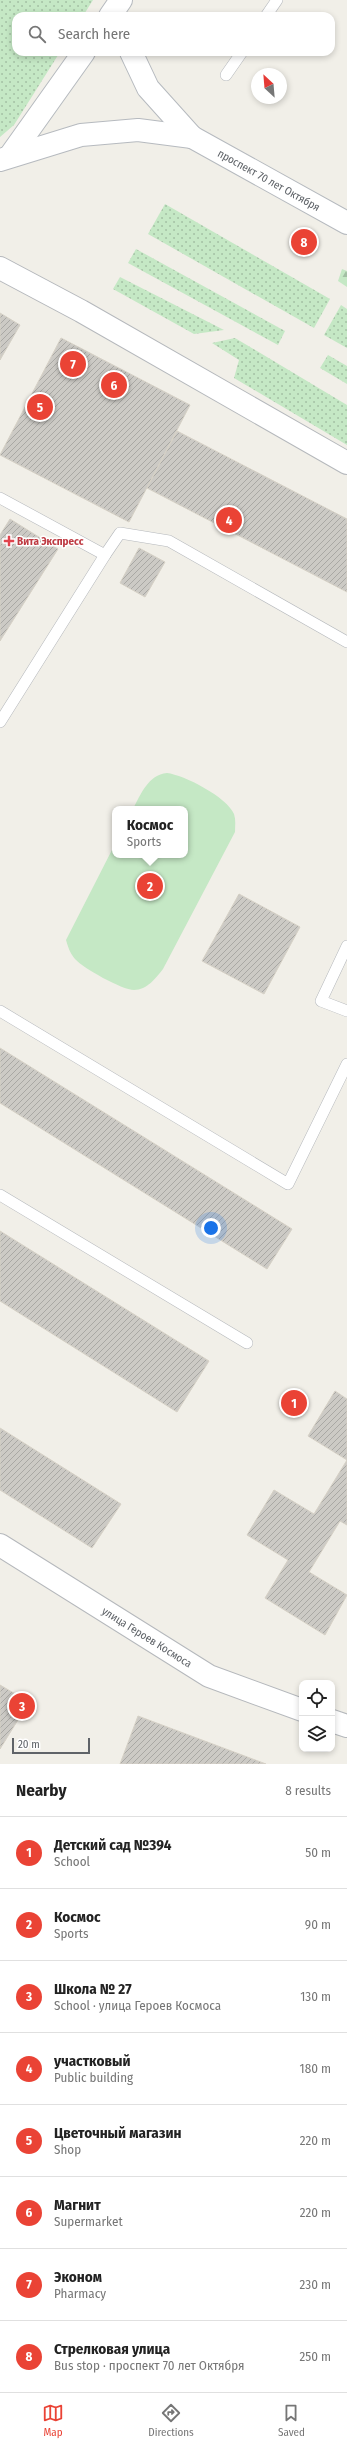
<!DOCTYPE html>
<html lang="en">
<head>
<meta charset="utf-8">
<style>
  body { margin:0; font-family:"Fira Sans Condensed",sans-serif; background:#f6f6f6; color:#222 }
  .controls { position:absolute; right:12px; bottom:12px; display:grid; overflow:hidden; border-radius:8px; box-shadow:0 2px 6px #0003 }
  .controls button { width:36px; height:36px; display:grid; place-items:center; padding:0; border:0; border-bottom:1px solid #e0e0e0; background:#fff; color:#222; font:20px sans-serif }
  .compass { position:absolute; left:251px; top:68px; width:36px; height:36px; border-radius:50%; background:#fff; box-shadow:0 2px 6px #0003; rotate:334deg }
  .scale { position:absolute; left:12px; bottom:10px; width:78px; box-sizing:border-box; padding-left:4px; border:2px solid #5f6368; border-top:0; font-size:11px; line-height:14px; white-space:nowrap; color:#5f6368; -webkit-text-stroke:3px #fff; paint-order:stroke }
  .you { position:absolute; left:211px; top:1228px; width:14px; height:14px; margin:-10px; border:3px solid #fff; border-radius:50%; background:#1a73e8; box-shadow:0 0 0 6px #1a73e833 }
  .badge { display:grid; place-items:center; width:26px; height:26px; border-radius:50%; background:#ea4335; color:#fff; font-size:13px; font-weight:700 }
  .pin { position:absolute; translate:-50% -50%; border:2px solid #fff; box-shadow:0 1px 4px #0006 }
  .popup { position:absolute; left:112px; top:806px; width:76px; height:52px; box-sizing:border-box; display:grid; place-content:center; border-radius:8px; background:#fff; filter:drop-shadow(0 1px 3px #0005); font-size:13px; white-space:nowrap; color:#767676 }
  .popup b { font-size:15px; color:#222 }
  .popup::after { content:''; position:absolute; left:50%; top:100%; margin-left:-8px; border:8px solid transparent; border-top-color:#fff }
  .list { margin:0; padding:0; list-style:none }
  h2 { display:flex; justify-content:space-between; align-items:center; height:52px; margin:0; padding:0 16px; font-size:17px }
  h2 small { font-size:13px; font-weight:400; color:#767676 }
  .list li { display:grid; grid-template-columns:26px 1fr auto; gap:12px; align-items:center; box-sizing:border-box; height:72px; padding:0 16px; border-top:1px solid #e0e0e0 }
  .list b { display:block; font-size:15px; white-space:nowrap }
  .list p { margin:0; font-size:13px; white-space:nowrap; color:#767676 }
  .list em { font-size:13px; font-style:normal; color:#767676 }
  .icon { flex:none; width:22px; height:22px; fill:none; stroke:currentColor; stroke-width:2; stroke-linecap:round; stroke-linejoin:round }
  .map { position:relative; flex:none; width:347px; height:1764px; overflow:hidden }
  .search { position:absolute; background:#fff; box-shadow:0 2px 6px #0003; left:12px; right:12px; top:12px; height:44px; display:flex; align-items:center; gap:10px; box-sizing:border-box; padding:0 14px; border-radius:12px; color:#767676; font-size:15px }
  .sheet { height:628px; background:#fff }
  nav { display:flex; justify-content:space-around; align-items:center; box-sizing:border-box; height:56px; border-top:1px solid #e0e0e0; background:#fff; font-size:11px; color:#767676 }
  nav a { display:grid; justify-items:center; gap:2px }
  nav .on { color:#ea4335 }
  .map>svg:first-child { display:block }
  .grass { fill:url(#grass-dots) }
  .forest { fill:url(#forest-firs) }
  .garden { fill:#c5e8c5 }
  .building { fill:url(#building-hatch); stroke:#d6d1c6 }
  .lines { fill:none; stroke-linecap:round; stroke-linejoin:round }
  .lane-casing { stroke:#b5b8bc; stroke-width:12 }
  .street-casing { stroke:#b5b8bc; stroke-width:24 }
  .secondary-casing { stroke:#b6babf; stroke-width:24 }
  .lane { stroke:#fff; stroke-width:11 }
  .street { stroke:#fff; stroke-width:22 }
  .secondary { stroke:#fff; stroke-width:22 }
  .health-dot { fill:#e0444e; stroke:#fff; stroke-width:1.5 }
  .labels { text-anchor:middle; stroke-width:3; stroke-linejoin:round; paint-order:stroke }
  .street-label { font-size:11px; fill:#5f6368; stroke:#fff }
  .health-label { font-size:11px; font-weight:bold; fill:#be3a42; stroke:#fff; text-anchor:start }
</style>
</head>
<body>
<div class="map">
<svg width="347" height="1764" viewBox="0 0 347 1764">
  <defs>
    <pattern id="grass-dots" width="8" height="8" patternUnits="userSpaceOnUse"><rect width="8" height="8" fill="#c5e8c5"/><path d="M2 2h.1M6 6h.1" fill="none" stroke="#a3c0a4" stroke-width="1.8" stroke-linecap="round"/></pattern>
    <pattern id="forest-firs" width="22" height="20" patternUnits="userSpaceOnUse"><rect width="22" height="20" fill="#c5e8c5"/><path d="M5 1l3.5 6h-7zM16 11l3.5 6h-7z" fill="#a3c0a4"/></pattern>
    <pattern id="building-hatch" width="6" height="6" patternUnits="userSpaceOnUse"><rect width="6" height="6" fill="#cccac5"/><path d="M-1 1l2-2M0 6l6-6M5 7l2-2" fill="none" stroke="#a9a8a4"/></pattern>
  </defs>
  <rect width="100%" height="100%" fill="#f1efe8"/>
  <g class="grass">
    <path d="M0,0H93L83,16H16V52H60L14,125L0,137Z"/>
    <path d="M165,204L330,299L314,328L148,234Z"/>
    <path d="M136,249L285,331L278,345L128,263Z"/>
    <path d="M120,277L224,330L194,334L113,289Z"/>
    <path d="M341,305L347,309V348L324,335Z"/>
    <path d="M235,338L347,405V445L234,378L239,360L212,343Z"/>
    <path d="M328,355L347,366V384L320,368Z"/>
  </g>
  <path class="forest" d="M342,269L347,271V287L338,281Z"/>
  <path class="garden" d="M167,773C184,775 227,797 234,814C236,820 235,826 235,832L163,969C156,978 147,990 134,990C122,990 83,968 75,959C70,953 68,947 66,940L115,844V855H185V809H133C141,794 148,775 167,773Z"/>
  <g class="building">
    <path d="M0,313L20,325L0,360Z"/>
    <path d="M61,338L190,405L129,522L0,455Z"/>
    <path d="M177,431L347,519V592L147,488Z"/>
    <path d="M10,519L58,549L0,641V535Z"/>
    <path d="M139,548L165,562L145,597L120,583Z"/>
    <path d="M239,894L300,927L264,994L202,961Z"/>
    <path d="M0,1048L292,1229L267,1269L0,1103Z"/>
    <path d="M0,1231L209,1361L177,1412L0,1301Z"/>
    <path d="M335,1391L347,1399V1460L308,1436Z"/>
    <path d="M0,1428L121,1504L92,1548L0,1490Z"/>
    <path d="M347,1460V1525L340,1521L309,1572L347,1595L325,1635L265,1598L288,1560L247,1535L274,1490L314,1514Z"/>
    <path d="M0,1685L29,1702L0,1749Z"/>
    <path d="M138,1716L266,1764H120Z"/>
  </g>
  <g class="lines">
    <g class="lane-casing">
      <g id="lane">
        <path d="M266,16L277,0"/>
        <path d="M226,75L242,52"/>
        <path d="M0,498L105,555L120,533L169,541L347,642"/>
        <path d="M0,722L105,555"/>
        <path d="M347,946L321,1001L347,1011"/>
        <path d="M0,1011L288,1184L347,1064"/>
        <path d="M0,1195L247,1343"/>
      </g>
    </g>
    <g class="street-casing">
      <g id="street">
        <path d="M0,268L81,311L347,463"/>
        <path d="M0,1545L209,1676L302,1710"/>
        <path d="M332,1721L347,1726"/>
      </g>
    </g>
    <g class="secondary-casing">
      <g id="secondary">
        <path d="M110,16L121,0"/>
        <path d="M131,52L148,88L192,137L347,223"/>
        <path d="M10,156L84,52"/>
        <path d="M0,160L81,135L138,130L192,137"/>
      </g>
    </g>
    <use href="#lane" class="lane"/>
    <use href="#street" class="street"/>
    <use href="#secondary" class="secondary"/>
  </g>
  <path class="health-dot" d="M7 535h4v4h4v4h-4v4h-4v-4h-4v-4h4z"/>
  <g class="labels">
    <g class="street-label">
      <text transform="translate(269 180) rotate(29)" y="4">проспект 70 лет Октября</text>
      <text transform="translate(147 1637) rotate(32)" y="4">улица Героев Космоса</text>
    </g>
    <g class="health-label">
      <text x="17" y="545">Вита Экспресс</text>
    </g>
  </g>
</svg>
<div class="controls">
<button><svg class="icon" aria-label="locate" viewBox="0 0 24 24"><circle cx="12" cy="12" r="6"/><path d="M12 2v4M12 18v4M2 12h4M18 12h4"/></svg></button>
<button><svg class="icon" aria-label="layers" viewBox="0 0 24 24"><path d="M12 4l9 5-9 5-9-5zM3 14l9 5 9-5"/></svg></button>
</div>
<svg class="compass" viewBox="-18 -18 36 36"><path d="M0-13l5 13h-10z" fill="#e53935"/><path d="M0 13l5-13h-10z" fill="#767676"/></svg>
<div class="scale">20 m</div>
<div class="you"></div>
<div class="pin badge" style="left:294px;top:1403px">1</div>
<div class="pin badge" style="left:150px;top:886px">2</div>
<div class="popup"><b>Космос</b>Sports</div>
<div class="pin badge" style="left:22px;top:1706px">3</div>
<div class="pin badge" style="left:229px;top:520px">4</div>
<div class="pin badge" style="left:40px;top:407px">5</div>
<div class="pin badge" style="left:114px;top:385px">6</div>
<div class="pin badge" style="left:73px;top:364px">7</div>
<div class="pin badge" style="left:304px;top:242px">8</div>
<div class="search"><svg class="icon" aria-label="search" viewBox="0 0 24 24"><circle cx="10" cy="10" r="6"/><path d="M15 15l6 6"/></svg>Search here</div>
</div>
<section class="sheet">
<h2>Nearby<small>8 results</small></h2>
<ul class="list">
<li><span class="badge">1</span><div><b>Детский сад №394</b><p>School</p></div><em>50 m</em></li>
<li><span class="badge">2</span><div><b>Космос</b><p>Sports</p></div><em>90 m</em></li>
<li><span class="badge">3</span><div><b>Школа № 27</b><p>School · улица Героев Космоса</p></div><em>130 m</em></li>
<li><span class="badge">4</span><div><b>участковый</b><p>Public building</p></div><em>180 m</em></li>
<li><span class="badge">5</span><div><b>Цветочный магазин</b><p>Shop</p></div><em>220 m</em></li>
<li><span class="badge">6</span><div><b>Магнит</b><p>Supermarket</p></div><em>220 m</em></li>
<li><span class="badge">7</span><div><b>Эконом</b><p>Pharmacy</p></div><em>230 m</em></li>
<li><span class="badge">8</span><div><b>Стрелковая улица</b><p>Bus stop · проспект 70 лет Октября</p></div><em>250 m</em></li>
</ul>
</section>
<nav>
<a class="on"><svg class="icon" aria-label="map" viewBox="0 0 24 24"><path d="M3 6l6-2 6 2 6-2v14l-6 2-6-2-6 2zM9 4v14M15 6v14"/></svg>Map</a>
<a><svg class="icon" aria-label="directions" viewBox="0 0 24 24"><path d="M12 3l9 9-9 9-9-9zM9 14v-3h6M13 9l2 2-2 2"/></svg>Directions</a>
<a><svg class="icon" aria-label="saved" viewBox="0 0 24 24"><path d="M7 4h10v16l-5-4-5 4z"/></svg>Saved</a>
</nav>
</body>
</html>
